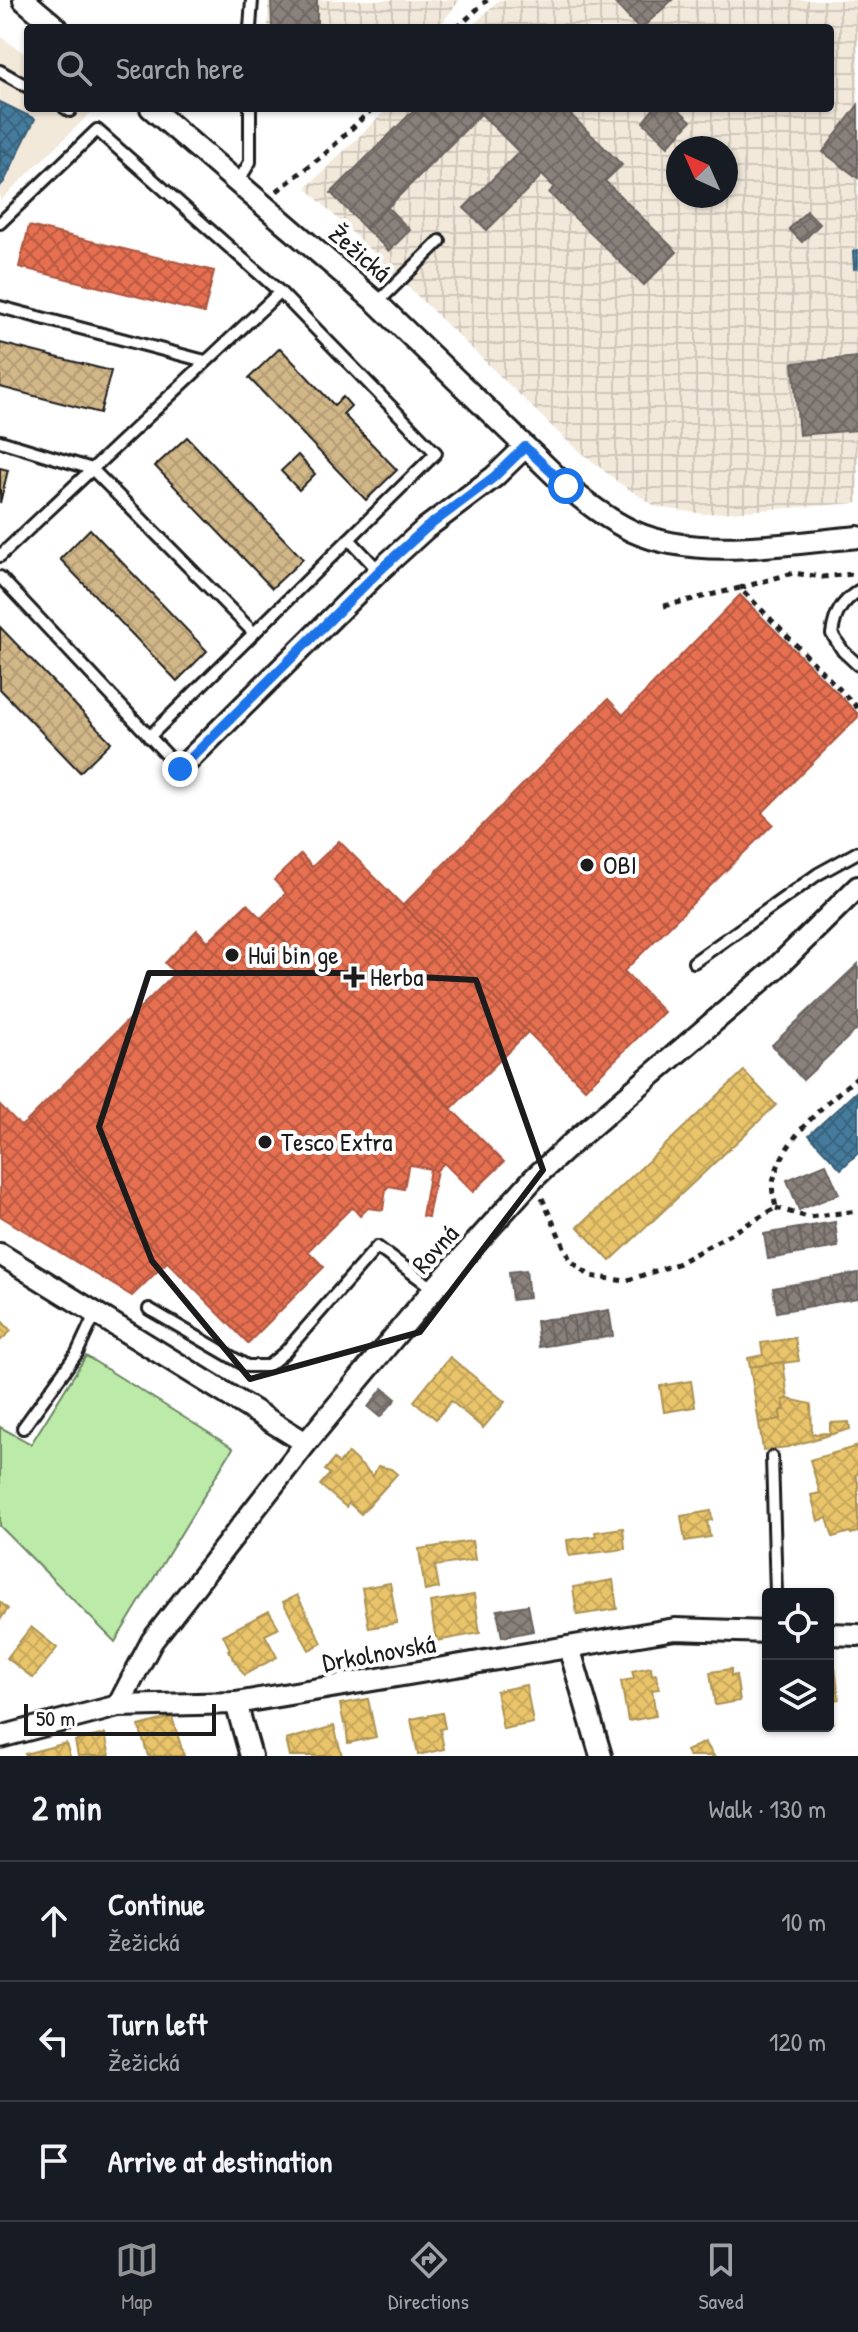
<!DOCTYPE html>
<html lang="en">
<head>
<meta charset="utf-8">
<style>
  body { margin:0; font-family:"Patrick Hand",sans-serif; background:#20242c; color:#f1f3f6 }
  .controls { position:absolute; right:24px; bottom:24px; display:grid; overflow:hidden; border-radius:8px; box-shadow:0 2px 6px #0004 }
  .controls button { width:72px; height:72px; display:grid; place-items:center; padding:0; border:0; border-bottom:2px solid #363941; background:#171b24; color:#f1f3f6; font:40px sans-serif }
  .compass { position:absolute; left:666px; top:136px; width:72px; height:72px; border-radius:50%; background:#171b24; box-shadow:0 2px 6px #0004; rotate:315deg }
  .scale { position:absolute; left:24px; bottom:20px; width:192px; box-sizing:border-box; padding-left:8px; border:4px solid #1c1c1c; border-top:0; font-size:22px; line-height:28px; white-space:nowrap; color:#1c1c1c; -webkit-text-stroke:6px #fff; paint-order:stroke }
  .stop { position:absolute; width:24px; height:24px; margin:-18px; border:6px solid #1a73e8; border-radius:50%; background:#fff }
  .stop.end { background:#1a73e8; border-color:#fff; box-shadow:0 2px 8px #0008 }
  .list { margin:0; padding:0; list-style:none }
  h2 { display:flex; justify-content:space-between; align-items:center; height:104px; margin:0; padding:0 32px; font-size:34px }
  h2 small { font-size:26px; font-weight:400; color:#9ea1a6 }
  .list li { display:grid; grid-template-columns:52px 1fr auto; gap:24px; align-items:center; box-sizing:border-box; height:120px; padding:0 32px; border-top:2px solid #363941 }
  .list b { display:block; font-size:30px; white-space:nowrap }
  .list p { margin:0; font-size:26px; white-space:nowrap; color:#9ea1a6 }
  .list em { font-size:26px; font-style:normal; color:#9ea1a6 }
  .icon { flex:none; width:44px; height:44px; fill:none; stroke:currentColor; stroke-width:2; stroke-linecap:round; stroke-linejoin:round }
  .map { position:relative; flex:none; width:858px; height:1756px; overflow:hidden }
  .search { position:absolute; background:#171b24; box-shadow:0 2px 6px #0004; left:24px; right:24px; top:24px; height:88px; display:flex; align-items:center; gap:20px; box-sizing:border-box; padding:0 28px; border-radius:8px; color:#9ea1a6; font-size:30px }
  .sheet { height:464px; background:#171b24 }
  nav { display:flex; justify-content:space-around; align-items:center; box-sizing:border-box; height:112px; border-top:2px solid #363941; background:#171b24; font-size:22px; color:#9ea1a6 }
  nav a { display:grid; justify-items:center; gap:4px }
  nav .on { color:#919294 }
  .map>svg:first-child { display:block }
  .built { fill:#f2e9db }
  .industrial { fill:url(#industrial-grid); fill-rule:evenodd }
  .green { fill:#bceba9; stroke:#6c8462; stroke-width:2 }
  .homes { fill:url(#homes-cross-hatch); stroke:#ac9253; stroke-width:2 }
  .shops { fill:url(#shops-cross-hatch); stroke:#aa5641; stroke-width:2 }
  .public { fill:url(#public-cross-hatch); stroke:#395e76; stroke-width:2 }
  .industry { fill:url(#industry-cross-hatch); stroke:#69635f; stroke-width:2 }
  .building { fill:url(#building-cross-hatch); stroke:#1c1c1c; stroke-width:2 }
  .lines { fill:none; stroke-linecap:round; stroke-linejoin:round }
  .lane-casing { stroke:#1c1c1c; stroke-width:16 }
  .street-casing { stroke:#1c1c1c; stroke-width:26 }
  .path { stroke:#1c1c1c; stroke-width:5; stroke-dasharray:6 6; stroke-linecap:butt }
  .lane { stroke:#fff; stroke-width:10 }
  .street { stroke:#fff; stroke-width:20 }
  .route { stroke:#1a73e8; stroke-width:10 }
  .marked { fill:none; stroke:#1c1c1c; stroke-width:6; stroke-linejoin:round }
  .poi-dot { fill:#1c1c1c; stroke:#fff; stroke-width:3 }
  .labels { text-anchor:middle; stroke-width:8; stroke-linejoin:round; paint-order:stroke }
  .street-label { font-size:26px; fill:#1c1c1c; stroke:#fff }
  .poi-label { font-size:26px; fill:#1c1c1c; stroke:#fff; text-anchor:start }
</style>
</head>
<body>
<div class="map">
<svg width="858" height="1756" viewBox="0 0 858 1756">
  <defs>
    <pattern id="industrial-grid" width="8" height="8" patternUnits="userSpaceOnUse" patternTransform="scale(2)"><rect width="8" height="8" fill="#f2e9db"/><path d="M0 4h8M4 0v8" fill="none" stroke="#cfc7bb"/></pattern>
    <pattern id="homes-cross-hatch" width="8" height="8" patternUnits="userSpaceOnUse" patternTransform="scale(2)"><rect width="8" height="8" fill="#e9c46a"/><path d="M0 0l8 8M0 8l8-8" fill="none" stroke="#c7a85b"/></pattern>
    <pattern id="shops-cross-hatch" width="8" height="8" patternUnits="userSpaceOnUse" patternTransform="scale(2)"><rect width="8" height="8" fill="#e76f51"/><path d="M0 0l8 8M0 8l8-8" fill="none" stroke="#ba5a42"/></pattern>
    <pattern id="public-cross-hatch" width="8" height="8" patternUnits="userSpaceOnUse" patternTransform="scale(2)"><rect width="8" height="8" fill="#457b9d"/><path d="M0 0l8 8M0 8l8-8" fill="none" stroke="#39647f"/></pattern>
    <pattern id="industry-cross-hatch" width="8" height="8" patternUnits="userSpaceOnUse" patternTransform="scale(2)"><rect width="8" height="8" fill="#8a817c"/><path d="M0 0l8 8M0 8l8-8" fill="none" stroke="#706965"/></pattern>
    <pattern id="building-cross-hatch" width="8" height="8" patternUnits="userSpaceOnUse" patternTransform="scale(2)"><rect width="8" height="8" fill="#d2b788"/><path d="M0 0l8 8M0 8l8-8" fill="none" stroke="#b49d75"/></pattern>
  </defs>
  <rect width="100%" height="100%" fill="#fff"/>
  <filter id="ink" filterUnits="userSpaceOnUse"><feTurbulence type="fractalNoise" baseFrequency=".0125" numOctaves="2"/><feDisplacementMap in="SourceGraphic" scale="16" xChannelSelector="R" yChannelSelector="G"/><feConvolveMatrix kernelMatrix="1 2 1 2 8 2 1 2 1" color-interpolation-filters="sRGB"/></filter>
  <g filter="url(#ink)">
    <path class="built" d="M0,36L28,56V108H96L0,201Z"/>
    <g class="industrial">
      <path d="M268,0H460L438,28H268Z"/>
      <path d="M499,0H858V503L704,514L657,507L619,483L566,440L306,188L388,108H830V28H470ZM678,148H726V196H678Z"/>
    </g>
    <path class="green" d="M86,1356L233,1448L115,1642L0,1526V1427L31,1444Z"/>
    <g class="homes">
      <path d="M744,1071L776,1105L610,1261L578,1227Z"/>
      <path d="M0,1319L11,1331L0,1341Z"/>
      <path d="M795,1338L799,1361L750,1367L748,1358L763,1355L761,1343Z"/>
      <path d="M450,1357L505,1402L483,1428L451,1401L436,1419L414,1401Z"/>
      <path d="M783,1362L788,1399L783,1400L785,1410L780,1411L781,1419L759,1423L750,1367Z"/>
      <path d="M691,1381L695,1407L664,1412L660,1386Z"/>
      <path d="M788,1399L811,1404L812,1434L830,1433V1423L849,1422L850,1429L788,1447L763,1450L759,1423L781,1419L780,1411L785,1410L783,1400Z"/>
      <path d="M858,1446V1474L855,1475L858,1482V1532L851,1534L850,1532L833,1537L827,1518L818,1521L811,1495L820,1493L810,1460Z"/>
      <path d="M348,1453L373,1476L378,1466L391,1469L397,1474L361,1514L349,1503L346,1507L320,1485L330,1474L325,1470L334,1459L339,1464Z"/>
      <path d="M711,1511L712,1520L707,1521L710,1537L685,1541L681,1516Z"/>
      <path d="M623,1528L625,1549L569,1556L567,1540L596,1536L595,1532Z"/>
      <path d="M472,1541L475,1560L435,1566L439,1588L425,1591L419,1549Z"/>
      <path d="M613,1580L617,1609L577,1615L573,1587Z"/>
      <path d="M390,1583L397,1623L369,1628L362,1588Z"/>
      <path d="M297,1595L322,1643L309,1650L283,1602Z"/>
      <path d="M474,1595L480,1633L436,1641L430,1602Z"/>
      <path d="M0,1602L8,1609L0,1620Z"/>
      <path d="M269,1611L279,1628L265,1635L277,1657L244,1675L228,1650L230,1649L223,1635Z"/>
      <path d="M31,1627L57,1648L33,1678L7,1658Z"/>
      <path d="M651,1667L652,1675L656,1674L659,1689L652,1690L656,1716L628,1721L621,1681L634,1679L632,1671Z"/>
      <path d="M835,1667L839,1699L828,1701V1668Z"/>
      <path d="M731,1669V1676L736,1675L740,1701L715,1705L710,1672Z"/>
      <path d="M526,1685L533,1723L503,1729L496,1691Z"/>
      <path d="M368,1699L376,1737L348,1743L346,1724H344L340,1704Z"/>
      <path d="M828,1703H830L833,1723L828,1724Z"/>
      <path d="M442,1713L445,1728L440,1729L444,1749L418,1755L411,1719Z"/>
      <path d="M172,1717L184,1756H148L139,1726Z"/>
      <path d="M334,1726L342,1756H290L286,1740Z"/>
      <path d="M105,1734L110,1756H78L75,1741Z"/>
      <path d="M705,1742L714,1756H689L686,1751Z"/>
      <path d="M66,1743L70,1756H26L25,1754Z"/>
    </g>
    <g class="shops">
      <path d="M29,226L214,271L204,313L19,267Z"/>
      <path d="M740,595L858,714V717L762,813L773,824L624,971L664,1012L585,1089L402,906L608,699L623,715Z"/>
      <path d="M339,841L528,1032L451,1109L261,918L286,893L274,880L301,854L312,867Z"/>
      <path d="M247,904L504,1162L473,1192L444,1163L437,1170L428,1217L422,1216L430,1169L411,1165L408,1167L404,1189L389,1186L386,1189L383,1210L368,1208L360,1216L352,1207L308,1251L324,1267L248,1343L27,1121L175,973L165,963L197,930L208,941Z"/>
      <path d="M0,1105L21,1126L27,1121L167,1262L132,1296L0,1216Z"/>
    </g>
    <g class="public">
      <path d="M0,102L35,119L16,157L0,149Z"/>
      <path d="M0,149L16,157L4,182L0,186Z"/>
      <path d="M858,250V268L854,269L853,251Z"/>
      <path d="M858,1090V1153L841,1169L809,1135Z"/>
    </g>
    <g class="industry">
      <path d="M271,0H317V26L409,24V28H272Z"/>
      <path d="M612,0H672L642,28H638Z"/>
      <path d="M858,105V178L823,152Z"/>
      <path d="M416,108H426L457,138L366,229L331,193Z"/>
      <path d="M426,108H475L481,114L457,138Z"/>
      <path d="M475,108H564L622,165L605,181L677,252L644,285L549,193L554,187Z"/>
      <path d="M654,108H677L691,121L668,146L643,122Z"/>
      <path d="M519,152L542,175L487,230L464,208Z"/>
      <path d="M387,207L410,230L389,251L366,229Z"/>
      <path d="M807,211L820,224L802,242L789,229Z"/>
      <path d="M858,357V430L799,435L793,363Z"/>
      <path d="M858,964V1028L803,1080L772,1045Z"/>
      <path d="M826,1164L839,1194L799,1210L787,1180Z"/>
      <path d="M835,1222L838,1247L826,1249L823,1224Z"/>
      <path d="M823,1224L826,1249L815,1251L811,1226Z"/>
      <path d="M811,1226L815,1251L803,1253L799,1228Z"/>
      <path d="M799,1228L803,1253L791,1255L787,1230Z"/>
      <path d="M787,1230L791,1255L780,1257L775,1232Z"/>
      <path d="M775,1232L780,1257L768,1259L764,1234Z"/>
      <path d="M526,1270L529,1298L512,1300L509,1272Z"/>
      <path d="M858,1273V1286L844,1288L842,1276Z"/>
      <path d="M842,1276L846,1300L835,1302L831,1278Z"/>
      <path d="M831,1278L835,1302L823,1304L819,1280Z"/>
      <path d="M819,1280L823,1304L812,1306L808,1282Z"/>
      <path d="M808,1282L812,1306L800,1308L796,1284Z"/>
      <path d="M796,1284L800,1308L788,1310L784,1286Z"/>
      <path d="M784,1286L788,1310L777,1312L773,1288Z"/>
      <path d="M858,1286V1298L846,1300L844,1288Z"/>
      <path d="M609,1310L613,1336L601,1338L597,1312Z"/>
      <path d="M597,1312L601,1338L589,1339L585,1314Z"/>
      <path d="M585,1314L589,1339L576,1341L573,1316Z"/>
      <path d="M573,1316L576,1341L564,1343L560,1318Z"/>
      <path d="M560,1318L564,1343L552,1345L548,1319Z"/>
      <path d="M548,1319L552,1345L539,1347L536,1321Z"/>
      <path d="M383,1388L396,1399L380,1417L368,1407Z"/>
      <path d="M528,1605L533,1631L502,1637L497,1610Z"/>
    </g>
    <g class="building">
      <path d="M0,343L111,371L100,413L0,387Z"/>
      <path d="M280,348L334,405L343,397L351,406L343,414L397,470L366,500L249,378Z"/>
      <path d="M187,437L303,559L272,588L155,466Z"/>
      <path d="M298,455L315,474L299,490L281,471Z"/>
      <path d="M0,468L8,470L0,503Z"/>
      <path d="M90,529L207,651L177,681L60,559Z"/>
      <path d="M0,627L111,742L80,772L0,689Z"/>
    </g>
    <g class="lines">
      <g class="lane-casing">
        <g id="lane">
          <path d="M250,28L252,0"/>
          <path d="M0,71L28,87"/>
          <path d="M65,108L70,111"/>
          <path d="M238,182L250,162V108"/>
          <path d="M0,223L97,130L280,292L0,556"/>
          <path d="M377,303L440,241"/>
          <path d="M0,307L205,361"/>
          <path d="M0,441L92,469L254,633"/>
          <path d="M349,539L379,571"/>
          <path d="M0,577L180,769"/>
          <path d="M858,591C841,603 835,613 832,634L843,651L858,665"/>
          <path d="M149,737L436,453L280,292"/>
          <path d="M694,962L818,874L858,852"/>
          <path d="M149,1309L247,1366H268L285,1352L377,1247L434,1289"/>
          <path d="M23,1428L77,1353L96,1312"/>
          <path d="M772,1457L776,1594"/>
        </g>
      </g>
      <g class="street-casing">
        <g id="street">
          <path d="M24,0L57,28"/>
          <path d="M151,108L377,303L566,486C587,503 607,519 632,531C697,561 789,543 858,537"/>
          <path d="M180,769L379,571L426,528L494,477L525,447"/>
          <path d="M0,1254L306,1443"/>
          <path d="M828,1634L858,1635"/>
          <path d="M569,1647L601,1756"/>
          <path d="M236,1703L251,1756"/>
          <path d="M118,1706L152,1641L306,1443L434,1289L534,1178L571,1144L774,970L858,887"/>
          <path d="M0,1737L118,1706L236,1703L675,1629L768,1632"/>
        </g>
      </g>
      <g class="path">
        <path d="M457,28L487,0"/>
        <path d="M277,191L326,153L373,108"/>
        <path d="M740,588L793,573L822,577L853,574"/>
        <path d="M664,606L740,588L858,708"/>
        <path d="M542,1198L570,1260L590,1276L625,1281L677,1264L776,1208C775,1200 771,1190 773,1183C781,1139 827,1103 858,1076"/>
        <path d="M776,1208L808,1217L858,1211"/>
      </g>
      <use href="#lane" class="lane"/>
      <use href="#street" class="street"/>
    </g>
  </g>
  <g class="lines" filter="url(#ink)">
    <path class="route" d="M180,769L379,571L426,528L494,477L525,447L566,486"/>
  </g>
  <path class="marked" d="M149,973H340L476,980L543,1170L420,1332L250,1379L152,1261L99,1127Z"/>
  <g class="poi-dot">
    <circle cx="587" cy="865" r="8"/>
    <circle cx="232" cy="955" r="8"/>
    <path d="M350 965h8v8h8v8h-8v8h-8v-8h-8v-8h8z"/>
    <circle cx="265" cy="1142" r="8"/>
  </g>
  <g class="labels">
    <g class="street-label">
      <text transform="translate(360 253) rotate(41)" y="9">Žežická</text>
      <text transform="translate(435 1249) rotate(-48)" y="9">Rovná</text>
      <text transform="translate(379 1653) rotate(-10)" y="9">Drkolnovská</text>
    </g>
    <g class="poi-label">
      <text x="603" y="874">OBI</text>
      <text x="248" y="964">Hui bin ge</text>
      <text x="370" y="986">Herba</text>
      <text x="281" y="1151">Tesco Extra</text>
    </g>
  </g>
</svg>
<div class="controls">
<button><svg class="icon" aria-label="locate" viewBox="0 0 24 24"><circle cx="12" cy="12" r="6"/><path d="M12 2v4M12 18v4M2 12h4M18 12h4"/></svg></button>
<button><svg class="icon" aria-label="layers" viewBox="0 0 24 24"><path d="M12 4l9 5-9 5-9-5zM3 14l9 5 9-5"/></svg></button>
</div>
<svg class="compass" viewBox="-18 -18 36 36"><path d="M0-13l5 13h-10z" fill="#e53935"/><path d="M0 13l5-13h-10z" fill="#9ea1a6"/></svg>
<div class="scale">50 m</div>
<div class="stop" style="left:566px;top:486px"></div>
<div class="stop end" style="left:180px;top:769px"></div>
<div class="search"><svg class="icon" aria-label="search" viewBox="0 0 24 24"><circle cx="10" cy="10" r="6"/><path d="M15 15l6 6"/></svg>Search here</div>
</div>
<section class="sheet">
<h2>2 min<small>Walk · 130 m</small></h2>
<ul class="list">
<li><svg class="icon" aria-label="ahead" viewBox="0 0 24 24"><path d="M12 20V5M6 11l6-6 6 6"/></svg><div><b>Continue</b><p>Žežická</p></div><em>10 m</em></li>
<li><svg class="icon" aria-label="left" viewBox="0 0 24 24"><path d="M17 20v-9H6M10 6l-5 5 5 5"/></svg><div><b>Turn left</b><p>Žežická</p></div><em>120 m</em></li>
<li><svg class="icon" aria-label="arrive" viewBox="0 0 24 24"><path d="M6 21V4h12l-3 4 3 4H6"/></svg><div><b>Arrive at destination</b></div></li>
</ul>
</section>
<nav>
<a class="on"><svg class="icon" aria-label="map" viewBox="0 0 24 24"><path d="M3 6l6-2 6 2 6-2v14l-6 2-6-2-6 2zM9 4v14M15 6v14"/></svg>Map</a>
<a><svg class="icon" aria-label="directions" viewBox="0 0 24 24"><path d="M12 3l9 9-9 9-9-9zM9 14v-3h6M13 9l2 2-2 2"/></svg>Directions</a>
<a><svg class="icon" aria-label="saved" viewBox="0 0 24 24"><path d="M7 4h10v16l-5-4-5 4z"/></svg>Saved</a>
</nav>
</body>
</html>
